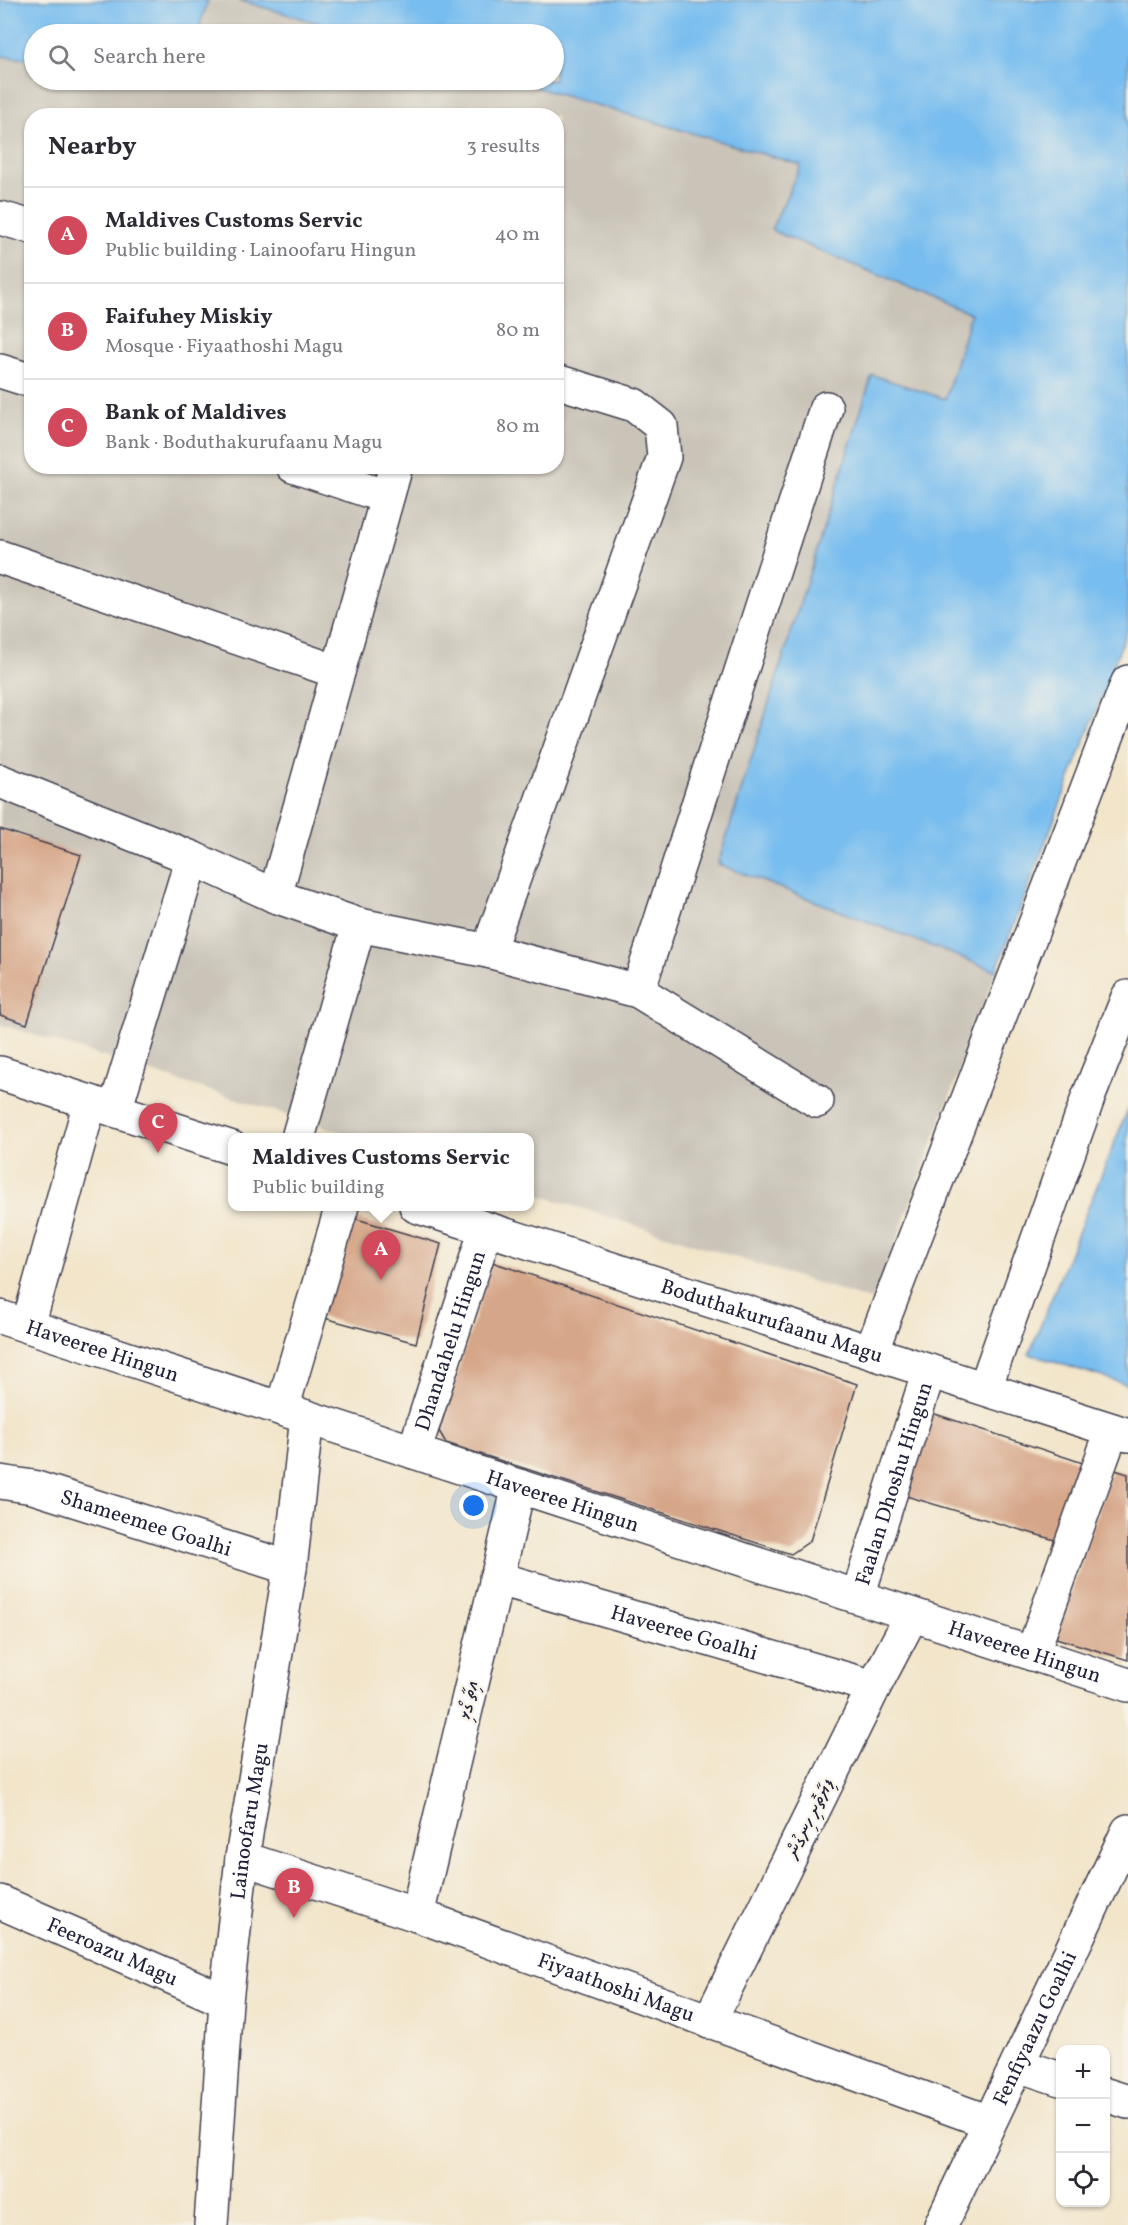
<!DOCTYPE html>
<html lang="en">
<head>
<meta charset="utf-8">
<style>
  body { margin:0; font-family:Vollkorn,"Noto Sans Thaana",serif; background:#f7f7f7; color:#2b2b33 }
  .controls { position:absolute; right:18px; bottom:18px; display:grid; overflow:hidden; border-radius:12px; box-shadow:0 2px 4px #0004 }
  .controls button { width:54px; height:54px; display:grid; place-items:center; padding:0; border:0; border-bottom:2px solid #e1e1e2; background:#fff; color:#2b2b33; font:30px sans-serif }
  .you { position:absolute; left:474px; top:1506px; width:21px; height:21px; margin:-15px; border:4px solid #fff; border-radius:50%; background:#1a73e8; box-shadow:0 0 0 9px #1a73e833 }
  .badge { display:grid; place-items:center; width:39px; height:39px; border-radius:50%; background:#d1495b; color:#fff; font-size:20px; font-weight:700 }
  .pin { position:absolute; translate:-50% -50px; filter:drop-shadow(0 2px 3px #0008) }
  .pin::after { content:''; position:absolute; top:32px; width:21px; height:18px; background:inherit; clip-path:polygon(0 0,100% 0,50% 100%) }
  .popup { position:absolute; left:228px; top:1133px; width:306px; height:78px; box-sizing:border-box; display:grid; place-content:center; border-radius:12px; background:#fff; filter:drop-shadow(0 2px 4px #0005); font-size:20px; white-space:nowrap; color:#7c7c81 }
  .popup b { font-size:22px; color:#2b2b33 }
  .popup::after { content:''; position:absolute; left:50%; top:100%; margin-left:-12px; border:12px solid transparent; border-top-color:#fff }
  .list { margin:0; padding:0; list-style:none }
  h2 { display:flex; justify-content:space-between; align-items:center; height:78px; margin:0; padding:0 24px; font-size:26px }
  h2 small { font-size:20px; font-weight:400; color:#7c7c81 }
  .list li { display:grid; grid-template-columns:39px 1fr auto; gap:18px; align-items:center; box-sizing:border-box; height:96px; padding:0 24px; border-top:2px solid #e1e1e2 }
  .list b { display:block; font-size:22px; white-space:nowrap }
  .list p { margin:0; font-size:20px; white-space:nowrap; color:#7c7c81 }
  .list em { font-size:20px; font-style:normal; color:#7c7c81 }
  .icon { flex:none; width:33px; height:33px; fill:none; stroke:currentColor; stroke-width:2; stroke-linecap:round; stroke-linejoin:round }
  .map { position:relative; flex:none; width:1128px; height:2225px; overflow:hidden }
  .search { position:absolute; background:#fff; box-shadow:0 2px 4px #0004; left:24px; top:24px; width:540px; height:66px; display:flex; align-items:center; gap:15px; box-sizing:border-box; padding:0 21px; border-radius:33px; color:#7c7c81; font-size:22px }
  .panel { position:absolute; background:#fff; box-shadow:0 2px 4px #0004; left:24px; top:108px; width:540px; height:366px; border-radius:24px }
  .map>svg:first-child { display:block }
  .industrial { fill:#c9c3b8; fill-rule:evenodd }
  .water { fill:#78bdef; stroke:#4d7095; stroke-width:1.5 }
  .building { fill:#d6a688 }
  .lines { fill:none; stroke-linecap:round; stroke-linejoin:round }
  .minor-casing { stroke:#413f50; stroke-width:36 }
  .minor { stroke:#fff; stroke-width:33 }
  .labels { text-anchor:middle; stroke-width:4.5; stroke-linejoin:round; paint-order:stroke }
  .street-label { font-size:21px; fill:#22223b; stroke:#f7f3e8 }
</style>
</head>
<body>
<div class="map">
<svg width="1128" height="2225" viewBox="0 0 1128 2225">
  <rect width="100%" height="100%" fill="#f7f3e8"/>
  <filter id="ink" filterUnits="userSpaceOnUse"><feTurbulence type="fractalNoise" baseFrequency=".0167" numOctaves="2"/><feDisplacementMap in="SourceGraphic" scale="12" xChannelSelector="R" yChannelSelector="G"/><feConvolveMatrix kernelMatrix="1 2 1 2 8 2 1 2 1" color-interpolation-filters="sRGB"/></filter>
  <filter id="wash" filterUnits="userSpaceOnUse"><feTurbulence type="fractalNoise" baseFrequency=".008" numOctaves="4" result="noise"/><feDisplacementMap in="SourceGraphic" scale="24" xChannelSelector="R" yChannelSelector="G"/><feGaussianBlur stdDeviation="1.35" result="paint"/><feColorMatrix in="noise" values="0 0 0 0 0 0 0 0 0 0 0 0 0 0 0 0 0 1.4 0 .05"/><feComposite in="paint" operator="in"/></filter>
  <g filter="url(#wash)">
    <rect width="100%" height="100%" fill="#f2e5ca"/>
    <g class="industrial">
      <path d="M208,0H238L356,34H197Z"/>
      <path d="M0,57L34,60V80H510L801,165L771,230L972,314L945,399L872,375L718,864L996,971L874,1301L530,1192V1138L357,1137L0,1024ZM32,116H556V466H32Z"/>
    </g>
    <g class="water">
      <path d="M0,0H208L197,34H34V60L0,56Z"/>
      <path d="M238,0H1128V628L996,971L718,864L872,375L945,399L971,314L771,230L801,165L510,80H554V34H356Z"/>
      <path d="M1128,1109V1385L1029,1354Z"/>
    </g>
    <g id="blocks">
      <g class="building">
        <path d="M0,829L81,855L27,1024L0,1015Z"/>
        <path d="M350,1217L441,1244L416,1343L317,1316Z"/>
        <path d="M492,1262L857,1384L810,1541L791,1554L446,1443L439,1431Z"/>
        <path d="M920,1409L1089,1465L1065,1543L896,1493Z"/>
        <path d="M1112,1469L1128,1474V1660L1056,1638Z"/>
      </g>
    </g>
  </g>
  <g filter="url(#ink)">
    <use href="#blocks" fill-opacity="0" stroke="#413f50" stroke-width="1.5"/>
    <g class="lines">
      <g class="minor-casing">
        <g id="minor">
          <path d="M0,218L32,227"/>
          <path d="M0,371L32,381"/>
          <path d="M293,466L387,497"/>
          <path d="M0,557L338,672"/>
          <path d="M0,781L192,858L275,896L359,925L488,951L638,991L817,1101"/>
          <path d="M275,896L396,466"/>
          <path d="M488,951L664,457L661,426L634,405L556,381"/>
          <path d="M638,991L826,408"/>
          <path d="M0,1073L232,1148"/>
          <path d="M115,1110L192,858"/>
          <path d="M298,1138L359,925"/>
          <path id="s1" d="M416,1206L1128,1435"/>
          <path id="s2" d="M0,1317L1128,1685"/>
          <path d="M28,1326L90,1102"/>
          <path d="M871,1352L1128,682"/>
          <path d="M985,1388L1088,1098L1128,997"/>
          <path d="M282,1409L342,1206"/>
          <path id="s3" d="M414,1452L486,1229"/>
          <path id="s4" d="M0,1482L33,1487L290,1568"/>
          <path id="s5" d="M496,1578L874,1687"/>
          <path id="s6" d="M858,1596L929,1371"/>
          <path d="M1032,1654L1112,1430"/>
          <path id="s7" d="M242,1858L417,1915L989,2122"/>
          <path id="s8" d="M0,1902L226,2001"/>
          <path d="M417,1915L519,1486"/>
          <path d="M709,2022L874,1687L912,1615"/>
          <path d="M1018,2065L1060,2079"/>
          <path d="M1106,2095L1128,2102"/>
          <path id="s9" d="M211,2225L226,2001L242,1858L290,1568L307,1417"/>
          <path id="s10" d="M941,2225L1128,1831"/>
        </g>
      </g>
      <use href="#minor" class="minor"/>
    </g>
  </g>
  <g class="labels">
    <g class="street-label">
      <text dy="7" stroke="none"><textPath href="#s1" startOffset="374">Boduthakurufaanu Magu</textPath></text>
      <text dy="7" stroke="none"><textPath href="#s3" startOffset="117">Dhandahelu Hingun</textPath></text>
      <text dy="7" stroke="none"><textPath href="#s2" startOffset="108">Haveeree Hingun</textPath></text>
      <text dy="7" stroke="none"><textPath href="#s6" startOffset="118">Faalan Dhoshu Hingun</textPath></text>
      <text dy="7" stroke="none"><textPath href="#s2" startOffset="592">Haveeree Hingun</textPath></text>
      <text dy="7" stroke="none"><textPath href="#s4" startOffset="152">Shameemee Goalhi</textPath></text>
      <text dy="7" stroke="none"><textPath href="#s5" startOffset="196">Haveeree Goalhi</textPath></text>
      <text dy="7" stroke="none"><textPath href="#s2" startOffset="1078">Haveeree Hingun</textPath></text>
      <text transform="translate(468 1700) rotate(-77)" y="7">އިތާ ގޯޅި</text>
      <text transform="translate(810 1818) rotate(-64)" y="7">ފިޔާތޮށި ހިނގުން</text>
      <text dy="7" stroke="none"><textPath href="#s9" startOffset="406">Lainoofaru Magu</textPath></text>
      <text dy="7" stroke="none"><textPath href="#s8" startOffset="123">Feeroazu Magu</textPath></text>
      <text dy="7" stroke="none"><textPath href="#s7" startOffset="396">Fiyaathoshi Magu</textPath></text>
      <text dy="7" stroke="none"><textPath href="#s10" startOffset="218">Fenfiyaazu Goalhi</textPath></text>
    </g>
  </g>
</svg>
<div class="controls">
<button>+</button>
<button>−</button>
<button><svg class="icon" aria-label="locate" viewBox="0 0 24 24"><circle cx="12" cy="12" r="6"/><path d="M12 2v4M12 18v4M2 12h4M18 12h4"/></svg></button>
</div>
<div class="you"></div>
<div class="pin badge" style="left:381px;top:1280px">A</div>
<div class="popup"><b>Maldives Customs Servic</b>Public building</div>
<div class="pin badge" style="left:294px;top:1918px">B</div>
<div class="pin badge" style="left:158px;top:1153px">C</div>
<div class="search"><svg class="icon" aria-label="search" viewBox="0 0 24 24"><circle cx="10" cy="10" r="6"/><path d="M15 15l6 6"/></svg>Search here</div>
<section class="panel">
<h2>Nearby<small>3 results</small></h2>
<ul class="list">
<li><span class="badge">A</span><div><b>Maldives Customs Servic</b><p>Public building · Lainoofaru Hingun</p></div><em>40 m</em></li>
<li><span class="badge">B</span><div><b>Faifuhey Miskiy</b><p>Mosque · Fiyaathoshi Magu</p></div><em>80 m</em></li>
<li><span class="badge">C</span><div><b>Bank of Maldives</b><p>Bank · Boduthakurufaanu Magu</p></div><em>80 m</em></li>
</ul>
</section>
</div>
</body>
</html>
